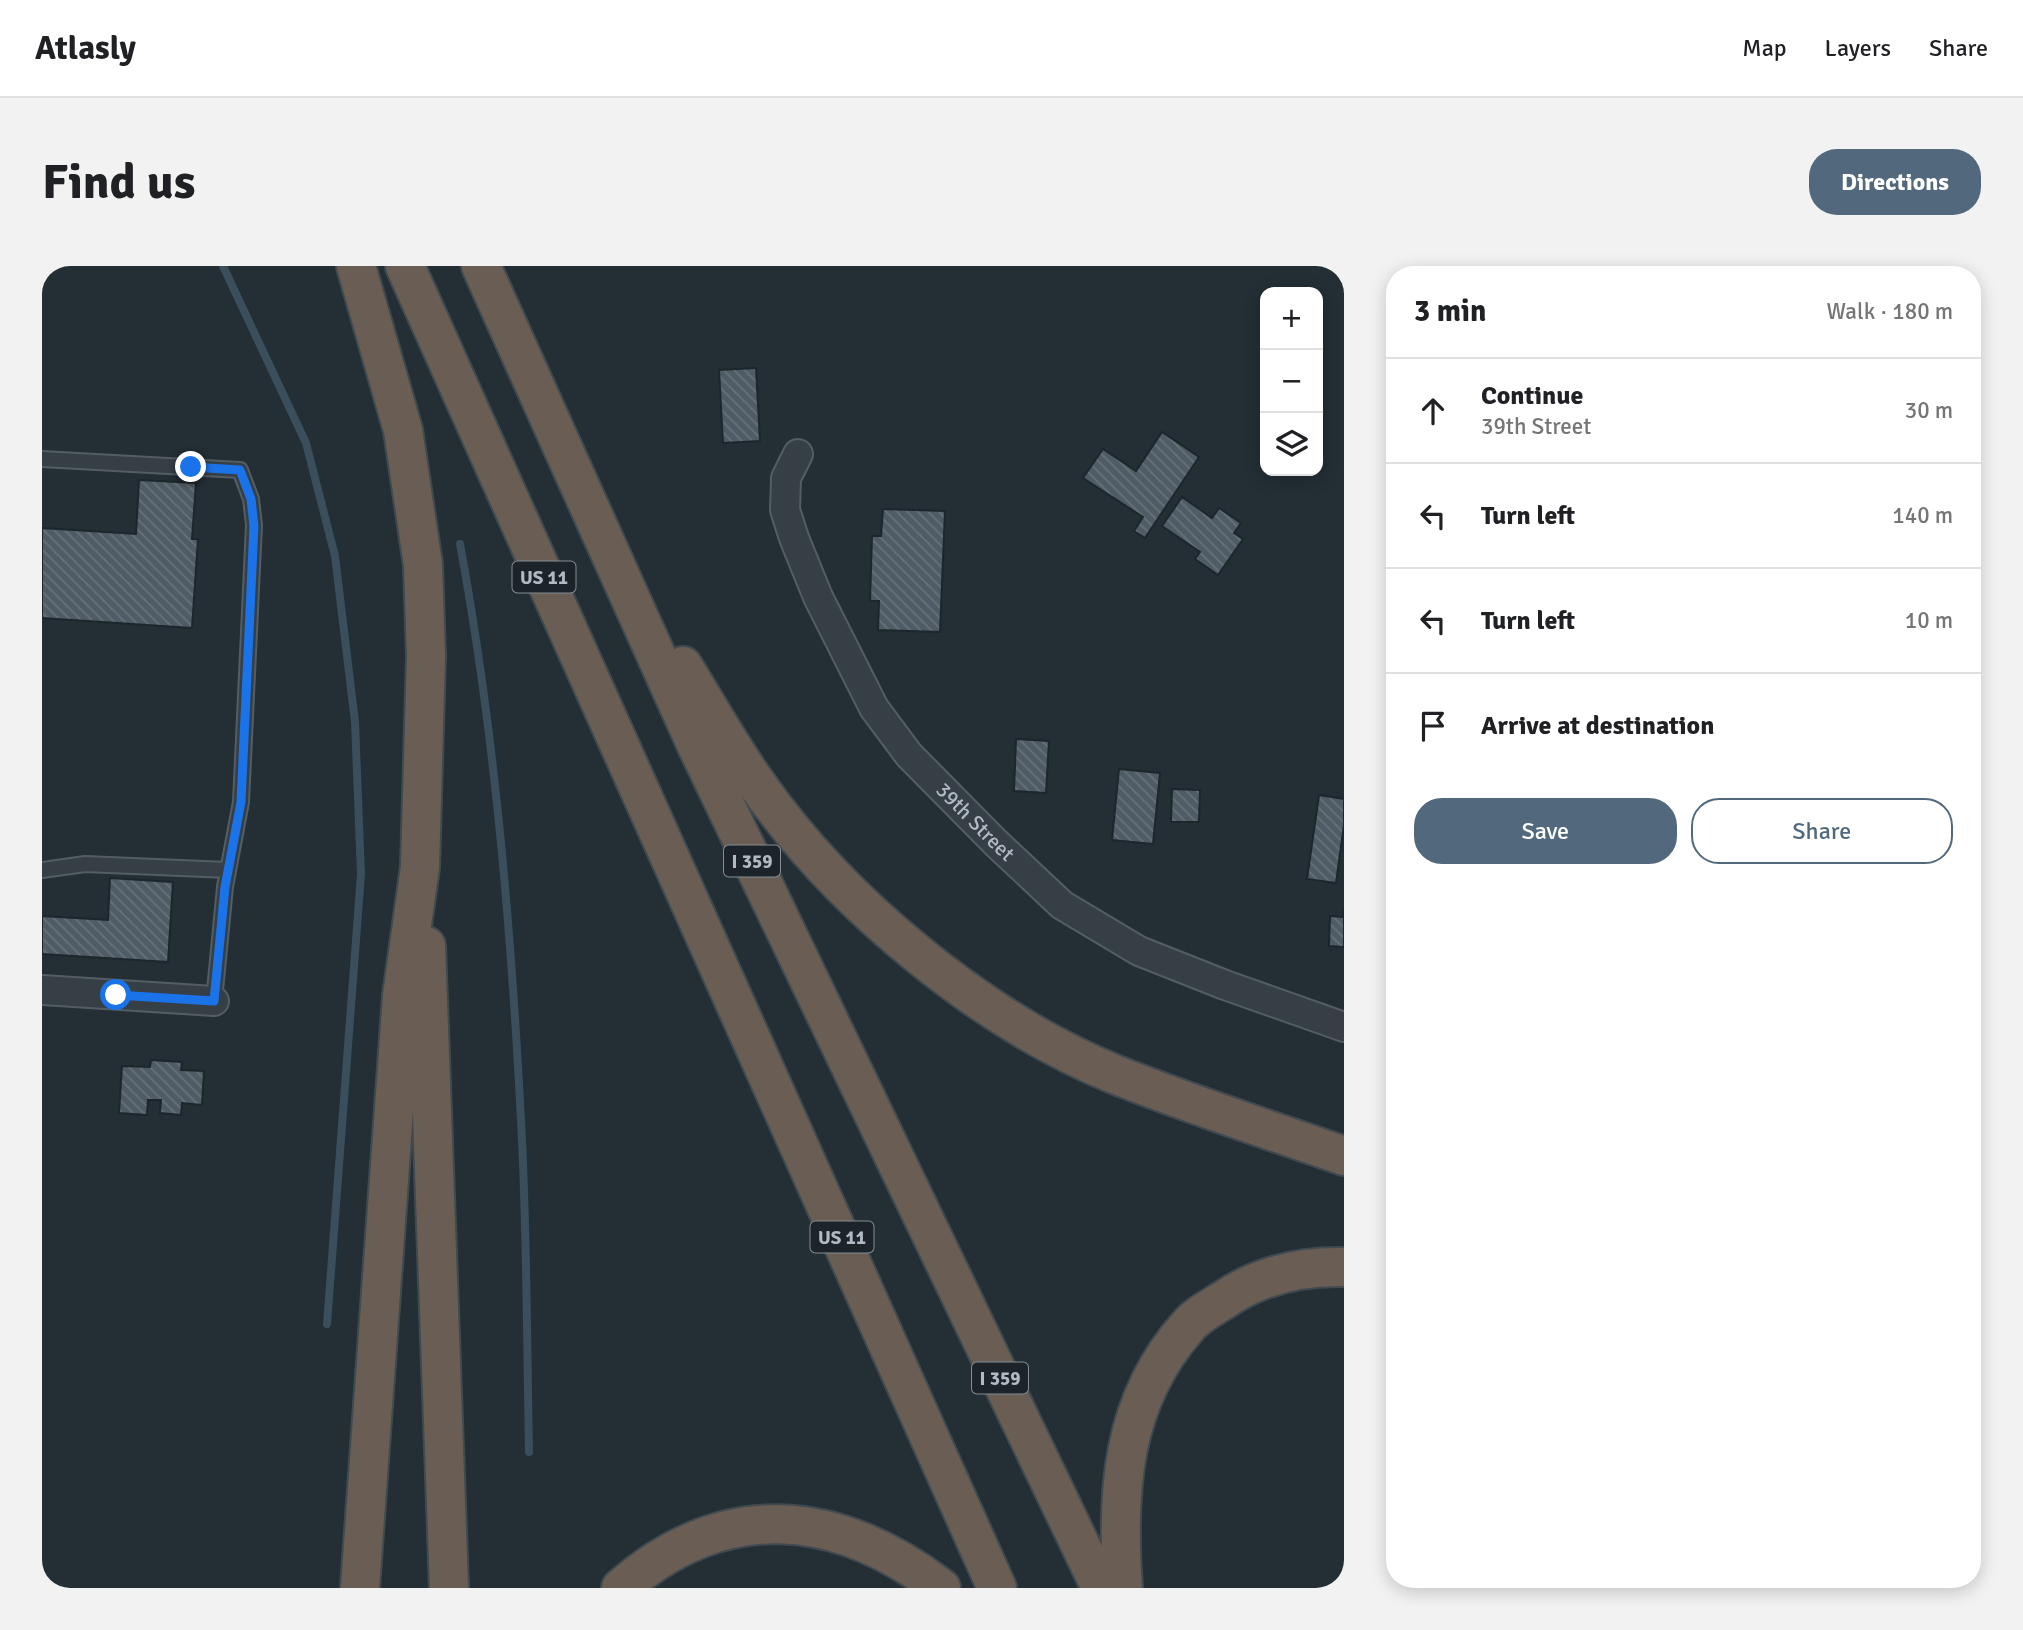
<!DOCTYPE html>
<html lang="en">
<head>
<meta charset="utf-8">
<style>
  body { margin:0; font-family:Signika,sans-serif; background:#f2f2f2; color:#202124 }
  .controls { position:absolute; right:21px; top:21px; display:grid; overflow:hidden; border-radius:14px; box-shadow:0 4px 18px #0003 }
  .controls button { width:63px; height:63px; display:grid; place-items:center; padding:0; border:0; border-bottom:2px solid #e0e0e0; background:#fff; color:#202124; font:35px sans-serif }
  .stop { position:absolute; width:21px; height:21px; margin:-16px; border:5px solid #1a73e8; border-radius:50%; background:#fff }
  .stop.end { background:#1a73e8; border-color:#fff; box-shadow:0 2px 7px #0008 }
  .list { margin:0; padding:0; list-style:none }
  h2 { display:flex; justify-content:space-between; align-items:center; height:91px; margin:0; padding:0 28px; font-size:30px }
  h2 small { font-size:23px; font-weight:400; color:#757577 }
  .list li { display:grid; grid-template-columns:46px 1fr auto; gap:21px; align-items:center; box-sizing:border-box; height:105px; padding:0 28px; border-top:2px solid #e0e0e0 }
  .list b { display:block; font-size:26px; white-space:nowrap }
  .list p { margin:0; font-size:23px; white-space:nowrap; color:#757577 }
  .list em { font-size:23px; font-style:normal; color:#757577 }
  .actions { display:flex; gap:14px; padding:21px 28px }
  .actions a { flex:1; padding:16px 0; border:2px solid #52697d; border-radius:28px; text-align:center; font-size:24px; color:#52697d }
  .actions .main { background:#52697d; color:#fff }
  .icon { flex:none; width:38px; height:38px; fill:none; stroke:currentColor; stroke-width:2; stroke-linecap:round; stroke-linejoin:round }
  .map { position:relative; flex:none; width:1302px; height:1322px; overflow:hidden; border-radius:28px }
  header { display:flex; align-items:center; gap:42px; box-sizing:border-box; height:98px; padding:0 35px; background:#fff; border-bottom:2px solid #e0e0e0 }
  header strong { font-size:33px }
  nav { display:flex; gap:38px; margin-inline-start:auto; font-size:24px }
  .intro { display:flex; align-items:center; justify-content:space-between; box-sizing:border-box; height:168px; padding:0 42px }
  h1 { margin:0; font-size:49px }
  .button { padding:18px 32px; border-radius:28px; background:#52697d; color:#fff; font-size:24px; font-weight:700 }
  main { display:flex; gap:42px; padding:0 42px }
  aside { flex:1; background:#fff; border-radius:28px; box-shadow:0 4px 18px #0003 }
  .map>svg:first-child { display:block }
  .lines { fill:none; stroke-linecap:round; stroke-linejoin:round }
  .stream { stroke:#3a4e5c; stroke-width:8 }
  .building { fill:url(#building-back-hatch); stroke:#1d262c; stroke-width:2 }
  .service-casing { stroke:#545d63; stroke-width:18 }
  .minor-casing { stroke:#545d63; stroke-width:32 }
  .motorway-casing { stroke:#414a50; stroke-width:42 }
  .service { stroke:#363f45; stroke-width:14 }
  .minor { stroke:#363f45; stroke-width:28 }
  .motorway { stroke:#6a5e54; stroke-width:38 }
  .route { stroke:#1a73e8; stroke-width:9 }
  .labels { text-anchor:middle; stroke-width:5; stroke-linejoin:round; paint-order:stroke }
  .shield { fill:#1c242a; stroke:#848d94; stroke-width:2 }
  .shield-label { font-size:19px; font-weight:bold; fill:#b1bac2 }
  .street-label { font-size:21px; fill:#b1bac2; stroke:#1c242a }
</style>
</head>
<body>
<header>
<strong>Atlasly</strong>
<nav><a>Map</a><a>Layers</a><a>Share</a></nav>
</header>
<div class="intro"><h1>Find us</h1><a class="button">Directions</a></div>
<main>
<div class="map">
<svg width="1302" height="1322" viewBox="0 0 1302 1322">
  <defs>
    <pattern id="building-back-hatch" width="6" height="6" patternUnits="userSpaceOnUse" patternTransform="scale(1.75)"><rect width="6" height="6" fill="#505c65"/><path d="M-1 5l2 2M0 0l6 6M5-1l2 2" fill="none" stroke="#677179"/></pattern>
  </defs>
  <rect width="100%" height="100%" fill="#232e35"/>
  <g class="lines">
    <g class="stream">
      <path d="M181,0L264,177L293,290L313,456L319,608L285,1058"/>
      <path d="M418,278C454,474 470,674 480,874C485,978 485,1082 487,1186"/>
    </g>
  </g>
  <g class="building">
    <path d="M714,102L718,175L681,177L677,104Z"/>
    <path d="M1120,166L1157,191L1103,272L1092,265L1101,251L1041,212L1061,183L1094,205Z"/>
    <path d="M97,214L154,217L150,273H156L150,362L0,352V262L94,268Z"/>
    <path d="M1140,231L1170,252L1177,242L1199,257L1192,267L1201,273L1176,309L1153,293L1158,286L1120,260Z"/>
    <path d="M841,243L903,245L898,366L836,364L837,335H828L830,270H839Z"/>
    <path d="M974,473L1007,475L1004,527L972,525Z"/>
    <path d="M1077,503L1118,507L1111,578L1070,574Z"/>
    <path d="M1130,523L1158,524L1157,556H1129Z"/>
    <path d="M1277,529L1302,533V559L1294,617L1265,613Z"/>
    <path d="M68,612L131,616L126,696L0,688V650L66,654Z"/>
    <path d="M1302,644V681L1287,680L1288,650L1301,651Z"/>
    <path d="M109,794L140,796L139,804L162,805L160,839L140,837L139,849L118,847L119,834H106L105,849L77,847L80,800L108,801Z"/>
  </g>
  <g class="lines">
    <g class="service-casing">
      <g id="service">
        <path d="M0,193L198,204L209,233L212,259L199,536L183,621L172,735"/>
        <path d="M0,604L43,598L186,604"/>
      </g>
    </g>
    <g class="minor-casing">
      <g id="minor">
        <path id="s1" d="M756,188L744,212L743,244L752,272L776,331L832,442L867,489L954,577L1020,639L1097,685L1183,719L1302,761"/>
        <path d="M0,724L172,735"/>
      </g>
    </g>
    <g class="motorway-casing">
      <g id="motorway">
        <path d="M314,0L361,164L381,299L384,390L378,601L360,730L318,1322"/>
        <path d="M363,0L955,1322"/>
        <path d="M439,0L654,478L1059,1322"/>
        <path d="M641,400C665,439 688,480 714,517C797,636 938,753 1072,808C1147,838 1225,863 1302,890"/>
        <path d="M384,680L407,1322"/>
        <path d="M579,1322C682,1232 794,1242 899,1322"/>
        <path d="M1081,1322C1074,1227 1079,1135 1146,1060C1154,1050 1169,1042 1180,1035C1216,1010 1259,1000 1302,1001"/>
      </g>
    </g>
    <use href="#service" class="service"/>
    <use href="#minor" class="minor"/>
    <use href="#motorway" class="motorway"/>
  </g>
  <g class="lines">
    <path class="route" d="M74,729L172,735L183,621L199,536L212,260L209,233L198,204L149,201"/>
  </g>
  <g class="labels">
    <g class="shield">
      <rect x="470.5" y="295.5" width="63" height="31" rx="5"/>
      <rect x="682" y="579.5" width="56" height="31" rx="5"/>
      <rect x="768.5" y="955.5" width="63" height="31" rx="5"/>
      <rect x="930" y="1096.5" width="56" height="31" rx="5"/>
    </g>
    <g class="shield-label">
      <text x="502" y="318">US 11</text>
      <text x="710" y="602">I 359</text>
      <text x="800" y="978">US 11</text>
      <text x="958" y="1119">I 359</text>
    </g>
    <g class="street-label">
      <text dy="7" stroke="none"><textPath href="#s1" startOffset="429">39th Street</textPath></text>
    </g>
  </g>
</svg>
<div class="controls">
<button>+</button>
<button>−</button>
<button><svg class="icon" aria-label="layers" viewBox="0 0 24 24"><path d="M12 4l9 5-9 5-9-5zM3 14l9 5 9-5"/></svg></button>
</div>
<div class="stop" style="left:74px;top:729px"></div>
<div class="stop end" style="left:149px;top:201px"></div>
</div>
<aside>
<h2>3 min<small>Walk · 180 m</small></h2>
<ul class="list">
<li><svg class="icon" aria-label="ahead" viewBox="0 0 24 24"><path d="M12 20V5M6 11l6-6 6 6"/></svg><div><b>Continue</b><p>39th Street</p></div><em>30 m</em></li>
<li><svg class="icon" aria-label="left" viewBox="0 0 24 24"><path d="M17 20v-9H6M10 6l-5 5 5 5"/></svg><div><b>Turn left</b></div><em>140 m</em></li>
<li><svg class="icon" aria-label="left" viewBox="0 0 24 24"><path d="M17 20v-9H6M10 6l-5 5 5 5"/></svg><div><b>Turn left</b></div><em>10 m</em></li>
<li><svg class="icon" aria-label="arrive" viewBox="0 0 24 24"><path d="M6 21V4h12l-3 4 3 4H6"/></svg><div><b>Arrive at destination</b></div></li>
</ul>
<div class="actions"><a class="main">Save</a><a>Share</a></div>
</aside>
</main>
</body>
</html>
